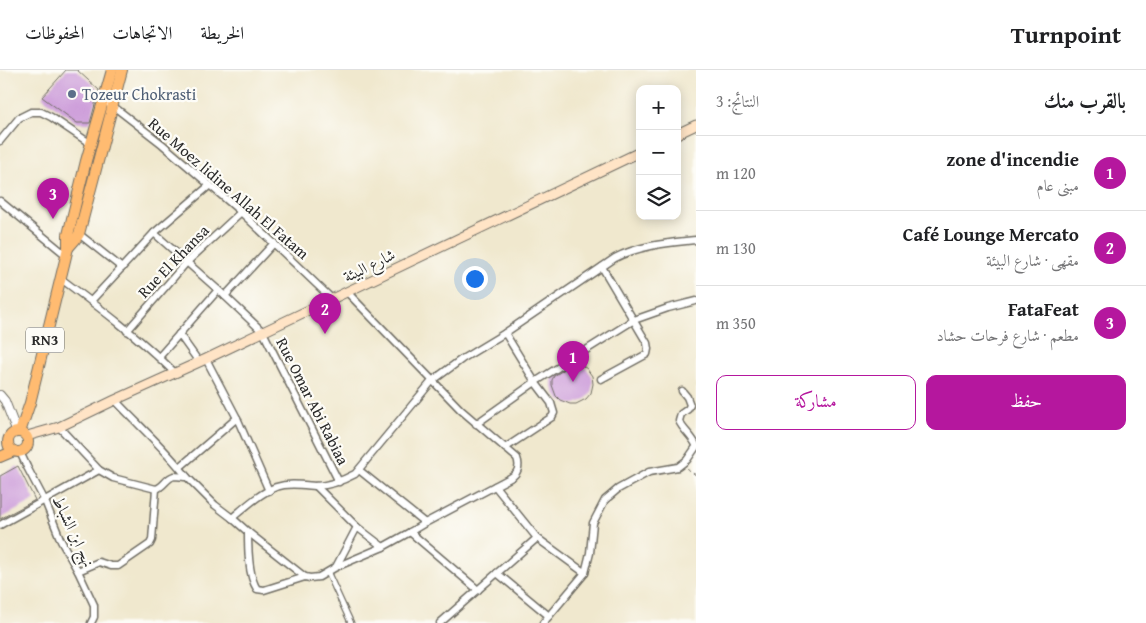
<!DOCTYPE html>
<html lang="ar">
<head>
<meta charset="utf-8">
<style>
  body { margin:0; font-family:"Gentium Book Plus",Amiri,serif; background:#f6f6f6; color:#202124; direction:rtl }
  .controls { position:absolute; right:15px; top:15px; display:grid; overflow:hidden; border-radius:10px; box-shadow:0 2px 12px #0003 }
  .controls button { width:45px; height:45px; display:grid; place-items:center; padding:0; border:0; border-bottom:1px solid #e0e0e0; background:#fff; color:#202124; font:25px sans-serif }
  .you { position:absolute; left:474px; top:208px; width:18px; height:18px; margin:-12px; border:4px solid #fff; border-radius:50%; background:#1a73e8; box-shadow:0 0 0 8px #1a73e833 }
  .badge { display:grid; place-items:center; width:32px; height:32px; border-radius:50%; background:#b5179e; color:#fff; font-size:16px; font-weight:700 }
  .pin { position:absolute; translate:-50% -41px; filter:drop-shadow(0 1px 2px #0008) }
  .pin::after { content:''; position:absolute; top:26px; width:18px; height:15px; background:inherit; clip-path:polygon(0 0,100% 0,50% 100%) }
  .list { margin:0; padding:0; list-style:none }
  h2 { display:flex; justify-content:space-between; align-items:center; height:65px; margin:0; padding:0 20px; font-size:21px }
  h2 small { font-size:16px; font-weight:400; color:#757577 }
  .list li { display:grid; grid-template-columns:32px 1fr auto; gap:15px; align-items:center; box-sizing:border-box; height:75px; padding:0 20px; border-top:1px solid #e0e0e0 }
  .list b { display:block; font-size:19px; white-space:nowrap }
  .list p { margin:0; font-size:16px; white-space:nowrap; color:#757577 }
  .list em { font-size:16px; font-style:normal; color:#757577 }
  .actions { display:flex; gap:10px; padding:15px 20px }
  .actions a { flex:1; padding:11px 0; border:1px solid #b5179e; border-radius:10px; text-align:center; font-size:18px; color:#b5179e }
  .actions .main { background:#b5179e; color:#fff }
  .icon { flex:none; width:28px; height:28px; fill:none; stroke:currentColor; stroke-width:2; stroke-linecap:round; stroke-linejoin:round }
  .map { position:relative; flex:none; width:696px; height:553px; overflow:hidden; direction:ltr }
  header { display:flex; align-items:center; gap:30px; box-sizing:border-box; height:70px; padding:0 25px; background:#fff; border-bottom:1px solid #e0e0e0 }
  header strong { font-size:24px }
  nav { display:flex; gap:28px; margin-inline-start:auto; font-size:18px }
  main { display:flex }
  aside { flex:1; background:#fff }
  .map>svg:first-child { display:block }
  .building { fill:#cd9eda }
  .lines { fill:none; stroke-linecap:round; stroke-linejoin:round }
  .pedestrian-casing { stroke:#706d64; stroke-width:7 }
  .minor-casing { stroke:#706d64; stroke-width:9 }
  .tertiary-casing { stroke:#706d64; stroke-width:10 }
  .secondary-casing { stroke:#706d64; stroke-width:11 }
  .primary-casing { stroke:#706d64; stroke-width:12 }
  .path { stroke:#706d64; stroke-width:1; stroke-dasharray:4 4; stroke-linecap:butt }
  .pedestrian { stroke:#fff; stroke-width:4.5 }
  .minor { stroke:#fff; stroke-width:6 }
  .tertiary { stroke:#fff; stroke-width:8 }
  .secondary { stroke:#ffe4c6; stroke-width:9 }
  .primary { stroke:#ffbb71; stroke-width:10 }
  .service-dot { fill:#5c6f8a; stroke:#fdfcf7; stroke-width:2 }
  .labels { text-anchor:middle; stroke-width:4.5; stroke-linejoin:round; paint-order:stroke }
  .shield { fill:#fdfcf7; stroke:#6a6a68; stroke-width:1 }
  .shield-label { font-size:15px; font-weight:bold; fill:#2b2b2b }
  .service-label { font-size:16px; fill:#4e5e75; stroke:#fdfcf7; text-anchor:start }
  .street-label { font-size:16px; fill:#2b2b2b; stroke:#fdfcf7 }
</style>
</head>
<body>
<header>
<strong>Turnpoint</strong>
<nav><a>الخريطة</a><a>الاتجاهات</a><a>المحفوظات</a></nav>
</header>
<main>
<aside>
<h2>بالقرب منك<small>النتائج: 3</small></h2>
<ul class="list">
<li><span class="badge">1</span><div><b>zone d'incendie</b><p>مبنى عام</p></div><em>120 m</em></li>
<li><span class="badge">2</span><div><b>Café Lounge Mercato</b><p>مقهى · شارع البيئة</p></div><em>130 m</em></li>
<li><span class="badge">3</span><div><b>FataFeat</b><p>مطعم · شارع فرحات حشاد</p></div><em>350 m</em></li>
</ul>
<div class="actions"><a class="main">حفظ</a><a>مشاركة</a></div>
</aside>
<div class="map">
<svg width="696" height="553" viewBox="0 0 696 553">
  <rect width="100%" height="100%" fill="#fdfcf7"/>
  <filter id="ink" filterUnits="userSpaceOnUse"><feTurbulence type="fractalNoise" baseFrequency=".02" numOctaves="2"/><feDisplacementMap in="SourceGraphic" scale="10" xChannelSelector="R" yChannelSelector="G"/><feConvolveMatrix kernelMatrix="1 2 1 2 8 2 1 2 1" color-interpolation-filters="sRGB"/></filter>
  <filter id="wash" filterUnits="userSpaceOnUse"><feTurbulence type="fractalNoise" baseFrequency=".0096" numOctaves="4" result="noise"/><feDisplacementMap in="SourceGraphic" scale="20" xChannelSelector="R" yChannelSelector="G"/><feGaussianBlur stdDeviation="1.12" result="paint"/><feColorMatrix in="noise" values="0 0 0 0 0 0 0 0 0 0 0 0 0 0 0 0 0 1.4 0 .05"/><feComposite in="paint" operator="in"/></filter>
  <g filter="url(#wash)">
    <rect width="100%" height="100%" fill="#f0e8ce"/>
    <g id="blocks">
      <g class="building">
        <path d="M66,0H77L99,20L90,53H77L42,27Z"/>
        <path d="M574,293L580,294L587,299L592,306L593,314L591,323L586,329L576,334H570L560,330L556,326L552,315V310L554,306Z"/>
        <path d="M18,396L35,430L0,449V406Z"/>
      </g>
    </g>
  </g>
  <g filter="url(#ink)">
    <use href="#blocks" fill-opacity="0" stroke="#706d64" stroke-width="1"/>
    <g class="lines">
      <g class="pedestrian-casing">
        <path id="pedestrian" d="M328,503L351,553"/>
      </g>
      <g class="minor-casing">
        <g id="minor">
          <path d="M103,31L113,36L162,74L241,142L332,229"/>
          <path d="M0,71L19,48L31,42H41L51,47L91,74"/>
          <path d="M0,131L66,185"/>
          <path d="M154,163L225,226L263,262L339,412"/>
          <path d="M79,164L122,198"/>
          <path d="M60,208C100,238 140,268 175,303"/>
          <path d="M225,226L274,173"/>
          <path d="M91,231L154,163L210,115"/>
          <path d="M127,261L186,193L241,142"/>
          <path d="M505,263L535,312L551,333L554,343L552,347L505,378"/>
          <path d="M179,264L199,292"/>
          <path d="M159,287L218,220"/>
          <path d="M206,289L237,348L269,421"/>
          <path d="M601,309L647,284L648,279L647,273L602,197"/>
          <path d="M682,321L687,327L690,335L688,339L681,344L679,351C683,360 692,366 696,375"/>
          <path d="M115,330C139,356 166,379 187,407"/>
          <path d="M476,354L535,312L634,250L668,238L696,231"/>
          <path d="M59,357L99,400L113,408L156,419C164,417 166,408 174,406C178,406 183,407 187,407L215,435L232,448C245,437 260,423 276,417C289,413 302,415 315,416C330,416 342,411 355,404L432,311L462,289L505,263L615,188C640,175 669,173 696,170"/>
          <path d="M20,382L27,397L45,431L61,471L78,501L94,535V547L91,553"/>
          <path d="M180,397L237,348"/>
          <path d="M359,400L425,453"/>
          <path d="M316,416L357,457L383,477"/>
          <path d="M495,416L537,468L585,503"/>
          <path d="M232,448L248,462L305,507L310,508L319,507L336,497L383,477L410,462L425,453L510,408C518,404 520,396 517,388L461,340L347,222"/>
          <path d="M0,455L99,400"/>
          <path d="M248,462C248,477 248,506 257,519L264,520L305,507"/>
          <path d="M410,462L478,520"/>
          <path d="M336,497L357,457"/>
          <path d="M78,501L99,492L111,496H118L150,474L152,470L156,419"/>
          <path d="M497,503L549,546"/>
          <path d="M440,553L537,468"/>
          <path d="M543,553L585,503L590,483L593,453L605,430L618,419L649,402L678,397L687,390L696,377"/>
        </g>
      </g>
      <g class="tertiary-casing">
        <path id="tertiary" d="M0,325L5,331L17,362"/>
      </g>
      <g class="secondary-casing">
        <g id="secondary">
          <path d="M677,64L696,55"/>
          <path d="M27,366L59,357L115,330L206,289L640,82"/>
        </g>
      </g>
      <g class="primary-casing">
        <g id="primary">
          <path d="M68,178L75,170L79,164L122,0"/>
          <circle cx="18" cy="372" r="10"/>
          <path d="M20,362L30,333L68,178V165L86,91L112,0"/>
          <path d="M0,387L14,381"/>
        </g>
      </g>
      <path class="path" d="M687,398L688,400L696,405"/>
      <use href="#pedestrian" class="pedestrian"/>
      <use href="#minor" class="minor"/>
      <use href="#tertiary" class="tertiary"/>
      <use href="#secondary" class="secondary"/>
      <use href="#primary" class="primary"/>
    </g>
  </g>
  <circle class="service-dot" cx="72" cy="24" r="5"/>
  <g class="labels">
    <rect class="shield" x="26" y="257.5" width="38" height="25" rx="4"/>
    <g class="shield-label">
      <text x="45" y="275">RN3</text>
    </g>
    <g class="service-label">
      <text x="82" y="30">Tozeur Chokrasti</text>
    </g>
    <g class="street-label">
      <text transform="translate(229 118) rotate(41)" y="6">Rue Moez lidine Allah El Fatam</text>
      <text transform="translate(173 191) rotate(-46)" y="6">Rue El Khansa</text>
      <text transform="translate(369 195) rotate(-26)" y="6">شارع البيئة</text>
      <text transform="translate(313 331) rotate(63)" y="6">Rue Omar Abi Rabiaa</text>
      <text transform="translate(74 461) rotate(65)" y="6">نهج ابن الشباط</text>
    </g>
  </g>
</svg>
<div class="controls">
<button>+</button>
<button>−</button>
<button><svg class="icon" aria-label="layers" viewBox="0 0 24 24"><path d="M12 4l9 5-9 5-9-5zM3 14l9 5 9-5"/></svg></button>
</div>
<div class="you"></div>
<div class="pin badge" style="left:573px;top:312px">1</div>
<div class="pin badge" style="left:325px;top:264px">2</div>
<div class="pin badge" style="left:53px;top:149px">3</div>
</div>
</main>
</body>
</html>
